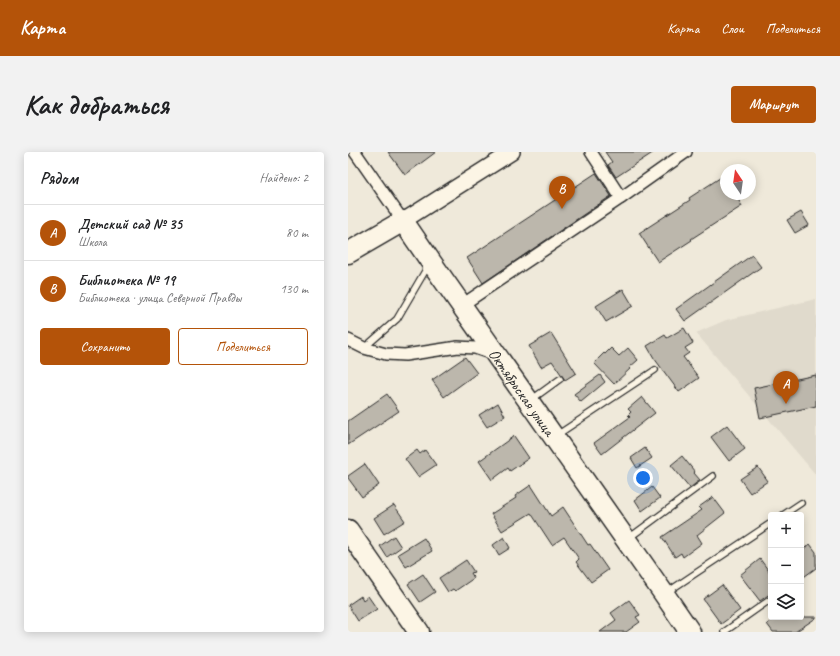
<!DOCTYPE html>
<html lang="ru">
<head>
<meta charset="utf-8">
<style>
  body { margin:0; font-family:Caveat,sans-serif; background:#f2f2f2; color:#202124 }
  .controls { position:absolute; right:12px; bottom:12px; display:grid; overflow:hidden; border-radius:4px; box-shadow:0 2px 10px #0003 }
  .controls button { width:36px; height:36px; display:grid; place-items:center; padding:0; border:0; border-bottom:1px solid #e0e0e0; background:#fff; color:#202124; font:20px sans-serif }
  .compass { position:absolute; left:372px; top:12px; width:36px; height:36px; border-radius:50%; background:#fff; box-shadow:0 2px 10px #0003; rotate:347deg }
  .you { position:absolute; left:295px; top:326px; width:14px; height:14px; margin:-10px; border:3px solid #fff; border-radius:50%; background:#1a73e8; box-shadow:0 0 0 6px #1a73e833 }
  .badge { display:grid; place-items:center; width:26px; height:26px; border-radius:50%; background:#b45309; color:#fff; font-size:13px; font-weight:700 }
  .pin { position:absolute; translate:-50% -33px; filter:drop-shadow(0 1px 2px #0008) }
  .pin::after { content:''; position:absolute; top:21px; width:14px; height:12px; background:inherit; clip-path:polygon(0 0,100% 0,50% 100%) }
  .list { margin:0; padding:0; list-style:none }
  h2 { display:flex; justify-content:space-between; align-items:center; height:52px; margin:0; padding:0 16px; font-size:17px }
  h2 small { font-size:13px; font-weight:400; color:#757577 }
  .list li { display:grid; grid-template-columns:26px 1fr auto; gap:12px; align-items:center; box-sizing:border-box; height:56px; padding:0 16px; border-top:1px solid #e0e0e0 }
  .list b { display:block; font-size:15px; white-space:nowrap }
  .list p { margin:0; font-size:13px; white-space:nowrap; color:#757577 }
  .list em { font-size:13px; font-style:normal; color:#757577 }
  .actions { display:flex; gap:8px; padding:12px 16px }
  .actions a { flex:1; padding:9px 0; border:1px solid #b45309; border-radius:4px; text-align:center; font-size:14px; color:#b45309 }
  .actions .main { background:#b45309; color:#fff }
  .icon { flex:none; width:22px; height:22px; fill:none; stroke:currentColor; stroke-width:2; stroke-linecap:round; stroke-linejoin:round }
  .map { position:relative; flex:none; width:468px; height:480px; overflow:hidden; border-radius:4px }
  header { display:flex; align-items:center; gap:24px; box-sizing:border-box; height:56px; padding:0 20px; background:#b45309; color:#fff }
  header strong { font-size:19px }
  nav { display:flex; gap:22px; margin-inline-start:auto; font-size:14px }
  .intro { display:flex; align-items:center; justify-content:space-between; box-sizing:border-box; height:96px; padding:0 24px }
  h1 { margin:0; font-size:28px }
  .button { padding:10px 18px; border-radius:4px; background:#b45309; color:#fff; font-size:14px; font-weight:700 }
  main { display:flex; gap:24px; padding:0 24px }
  aside { flex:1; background:#fff; border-radius:4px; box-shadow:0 2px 10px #0003 }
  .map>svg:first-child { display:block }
  .built { fill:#e0dacc }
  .building { fill:#bcb7ac; stroke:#2b2b2b }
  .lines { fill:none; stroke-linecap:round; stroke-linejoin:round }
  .lane-casing { stroke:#2b2b2b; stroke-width:8 }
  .street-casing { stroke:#2b2b2b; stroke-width:14 }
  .secondary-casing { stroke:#2b2b2b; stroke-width:18 }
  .highway-casing { stroke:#2b2b2b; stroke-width:23 }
  .lane { stroke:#fcf5e5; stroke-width:5.5 }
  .street { stroke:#fcf5e5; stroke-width:11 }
  .secondary { stroke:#fcf5e5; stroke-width:15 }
  .highway { stroke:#fcf5e5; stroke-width:20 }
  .labels { text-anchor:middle; stroke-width:3; stroke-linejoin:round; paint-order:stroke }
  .street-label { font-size:16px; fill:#2b2b2b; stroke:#fcf5e5 }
</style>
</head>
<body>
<header>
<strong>Карта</strong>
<nav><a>Карта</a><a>Слои</a><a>Поделиться</a></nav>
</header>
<div class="intro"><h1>Как добраться</h1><a class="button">Маршрут</a></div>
<main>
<aside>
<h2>Рядом<small>Найдено: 2</small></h2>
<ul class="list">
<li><span class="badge">A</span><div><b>Детский сад № 35</b><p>Школа</p></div><em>80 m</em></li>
<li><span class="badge">B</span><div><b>Библиотека № 19</b><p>Библиотека · улица Северной Правды</p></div><em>130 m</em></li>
</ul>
<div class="actions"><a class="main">Сохранить</a><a>Поделиться</a></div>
</aside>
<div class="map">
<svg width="468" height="480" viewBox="0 0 468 480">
  <rect width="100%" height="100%" fill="#efe9da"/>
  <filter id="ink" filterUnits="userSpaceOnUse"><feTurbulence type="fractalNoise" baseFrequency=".025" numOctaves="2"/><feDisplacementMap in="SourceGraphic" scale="8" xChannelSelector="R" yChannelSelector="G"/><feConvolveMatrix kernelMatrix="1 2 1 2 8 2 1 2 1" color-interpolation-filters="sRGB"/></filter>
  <g filter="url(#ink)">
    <path class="built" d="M468,147V323L348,181L378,168Z"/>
    <g class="building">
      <path d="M40,0H88L57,23Z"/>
      <path d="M257,0H306L268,25L260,13L264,10Z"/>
      <path d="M248,21L263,44L135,131L119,106Z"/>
      <path d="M378,22V42H387L394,54L343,87L344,88L310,110L291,81L342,48L341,46Z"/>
      <path d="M453,60L461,73L447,81L439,68Z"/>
      <path d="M404,103L413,115L337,169L328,157Z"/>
      <path d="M275,137L285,154L258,170L248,154Z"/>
      <path d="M336,176L345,191L337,196L341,201L335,205L351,226L331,240L306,206L299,194L317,183L319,186Z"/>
      <path d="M203,181L228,221L217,228L204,209L193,215L181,194Z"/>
      <path d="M263,196L271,204L280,196L290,208L282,215L283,216L266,232L246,211L256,201L257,202Z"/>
      <path d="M117,205L129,221L96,245L84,228Z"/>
      <path d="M252,223L257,230L233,250L226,242Z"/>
      <path d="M468,223V254L412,266L406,236Z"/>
      <path d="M39,242L51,259L0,293V269Z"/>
      <path d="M294,245L307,261L254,302L246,291L282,265L280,263L283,260L280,257Z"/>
      <path d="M150,251L157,264L139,275L131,263Z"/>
      <path d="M379,273L397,297L381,309L363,285Z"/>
      <path d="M166,284L181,306L162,319L160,316L144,328L131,309Z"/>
      <path d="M297,296L304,306L289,316L283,306Z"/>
      <path d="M69,298L72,302L77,298L88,313L70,325L57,307Z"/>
      <path d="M334,304L347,320L346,321L352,328L342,336L323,313Z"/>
      <path d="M17,312L31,333L14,345L0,326V324Z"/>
      <path d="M410,315L420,329L402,341L392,327Z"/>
      <path d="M183,333L203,364L215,355L240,393L242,392L260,418L243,430L228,410L231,407L216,385L204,393L183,361L154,379L143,362L168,346L167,344Z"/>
      <path d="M304,335L312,346L294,359L287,348Z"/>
      <path d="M365,345L377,361L349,383L354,391L335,405L333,401L327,405L314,385L354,358L351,355Z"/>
      <path d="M46,353L57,369L36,382L26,366Z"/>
      <path d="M46,384L53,395L39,405L32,394Z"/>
      <path d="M156,385L162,396L151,403L145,393Z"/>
      <path d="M76,386L84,399L58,415L50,402Z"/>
      <path d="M462,392L468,400V416L453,427V399Z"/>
      <path d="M412,407L423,422V441L412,449L392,423Z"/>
      <path d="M118,408L126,420L123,421L126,426L107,439L105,437L100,440L91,426Z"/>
      <path d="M75,422L87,440L72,450L60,432Z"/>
      <path d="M374,433L392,458L373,472L355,447Z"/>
      <path d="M13,444L15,448L20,444L29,457L10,469L0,453Z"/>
      <path d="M281,448L292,463L288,465L292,470L278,480H252L268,468L263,461Z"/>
      <path d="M429,465H468V466L447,480H425L419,472Z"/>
    </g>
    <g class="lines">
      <g class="lane-casing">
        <g id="lane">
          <path d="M16,196L49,167L80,114"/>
          <path d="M183,248L212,227"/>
          <path d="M209,283L307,218"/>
          <path d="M435,363L453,351"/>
          <path d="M281,386L365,324"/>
          <path d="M318,441L423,371"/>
          <path d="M376,480L423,447"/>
        </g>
      </g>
      <g class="street-casing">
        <g id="street">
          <path d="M7,0L55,69"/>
          <path d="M273,46L338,0"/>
          <path d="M114,153L273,46L243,0"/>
          <path d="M0,188L16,196L38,202L57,203L110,195L127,196L147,203"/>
        </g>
      </g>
      <g class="secondary-casing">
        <path id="secondary" d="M55,69L164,0"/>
      </g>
      <g class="highway-casing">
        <g id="highway">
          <path id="s1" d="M0,101L55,69L83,110L316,442L342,480"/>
          <path d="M0,378L71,480"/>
        </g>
      </g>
      <use href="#lane" class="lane"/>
      <use href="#street" class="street"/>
      <use href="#secondary" class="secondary"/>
      <use href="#highway" class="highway"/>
    </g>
  </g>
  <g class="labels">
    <g class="street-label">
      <text dy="6" stroke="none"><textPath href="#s1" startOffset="272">Октябрьская улица</textPath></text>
    </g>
  </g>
</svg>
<div class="controls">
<button>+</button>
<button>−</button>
<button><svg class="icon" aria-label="layers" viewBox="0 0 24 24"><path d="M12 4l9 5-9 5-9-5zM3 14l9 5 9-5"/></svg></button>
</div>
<svg class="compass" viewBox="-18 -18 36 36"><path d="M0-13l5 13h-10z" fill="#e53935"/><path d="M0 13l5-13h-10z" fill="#757577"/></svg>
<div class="you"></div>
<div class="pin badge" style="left:438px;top:252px">A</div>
<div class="pin badge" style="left:214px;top:57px">B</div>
</div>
</main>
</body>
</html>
